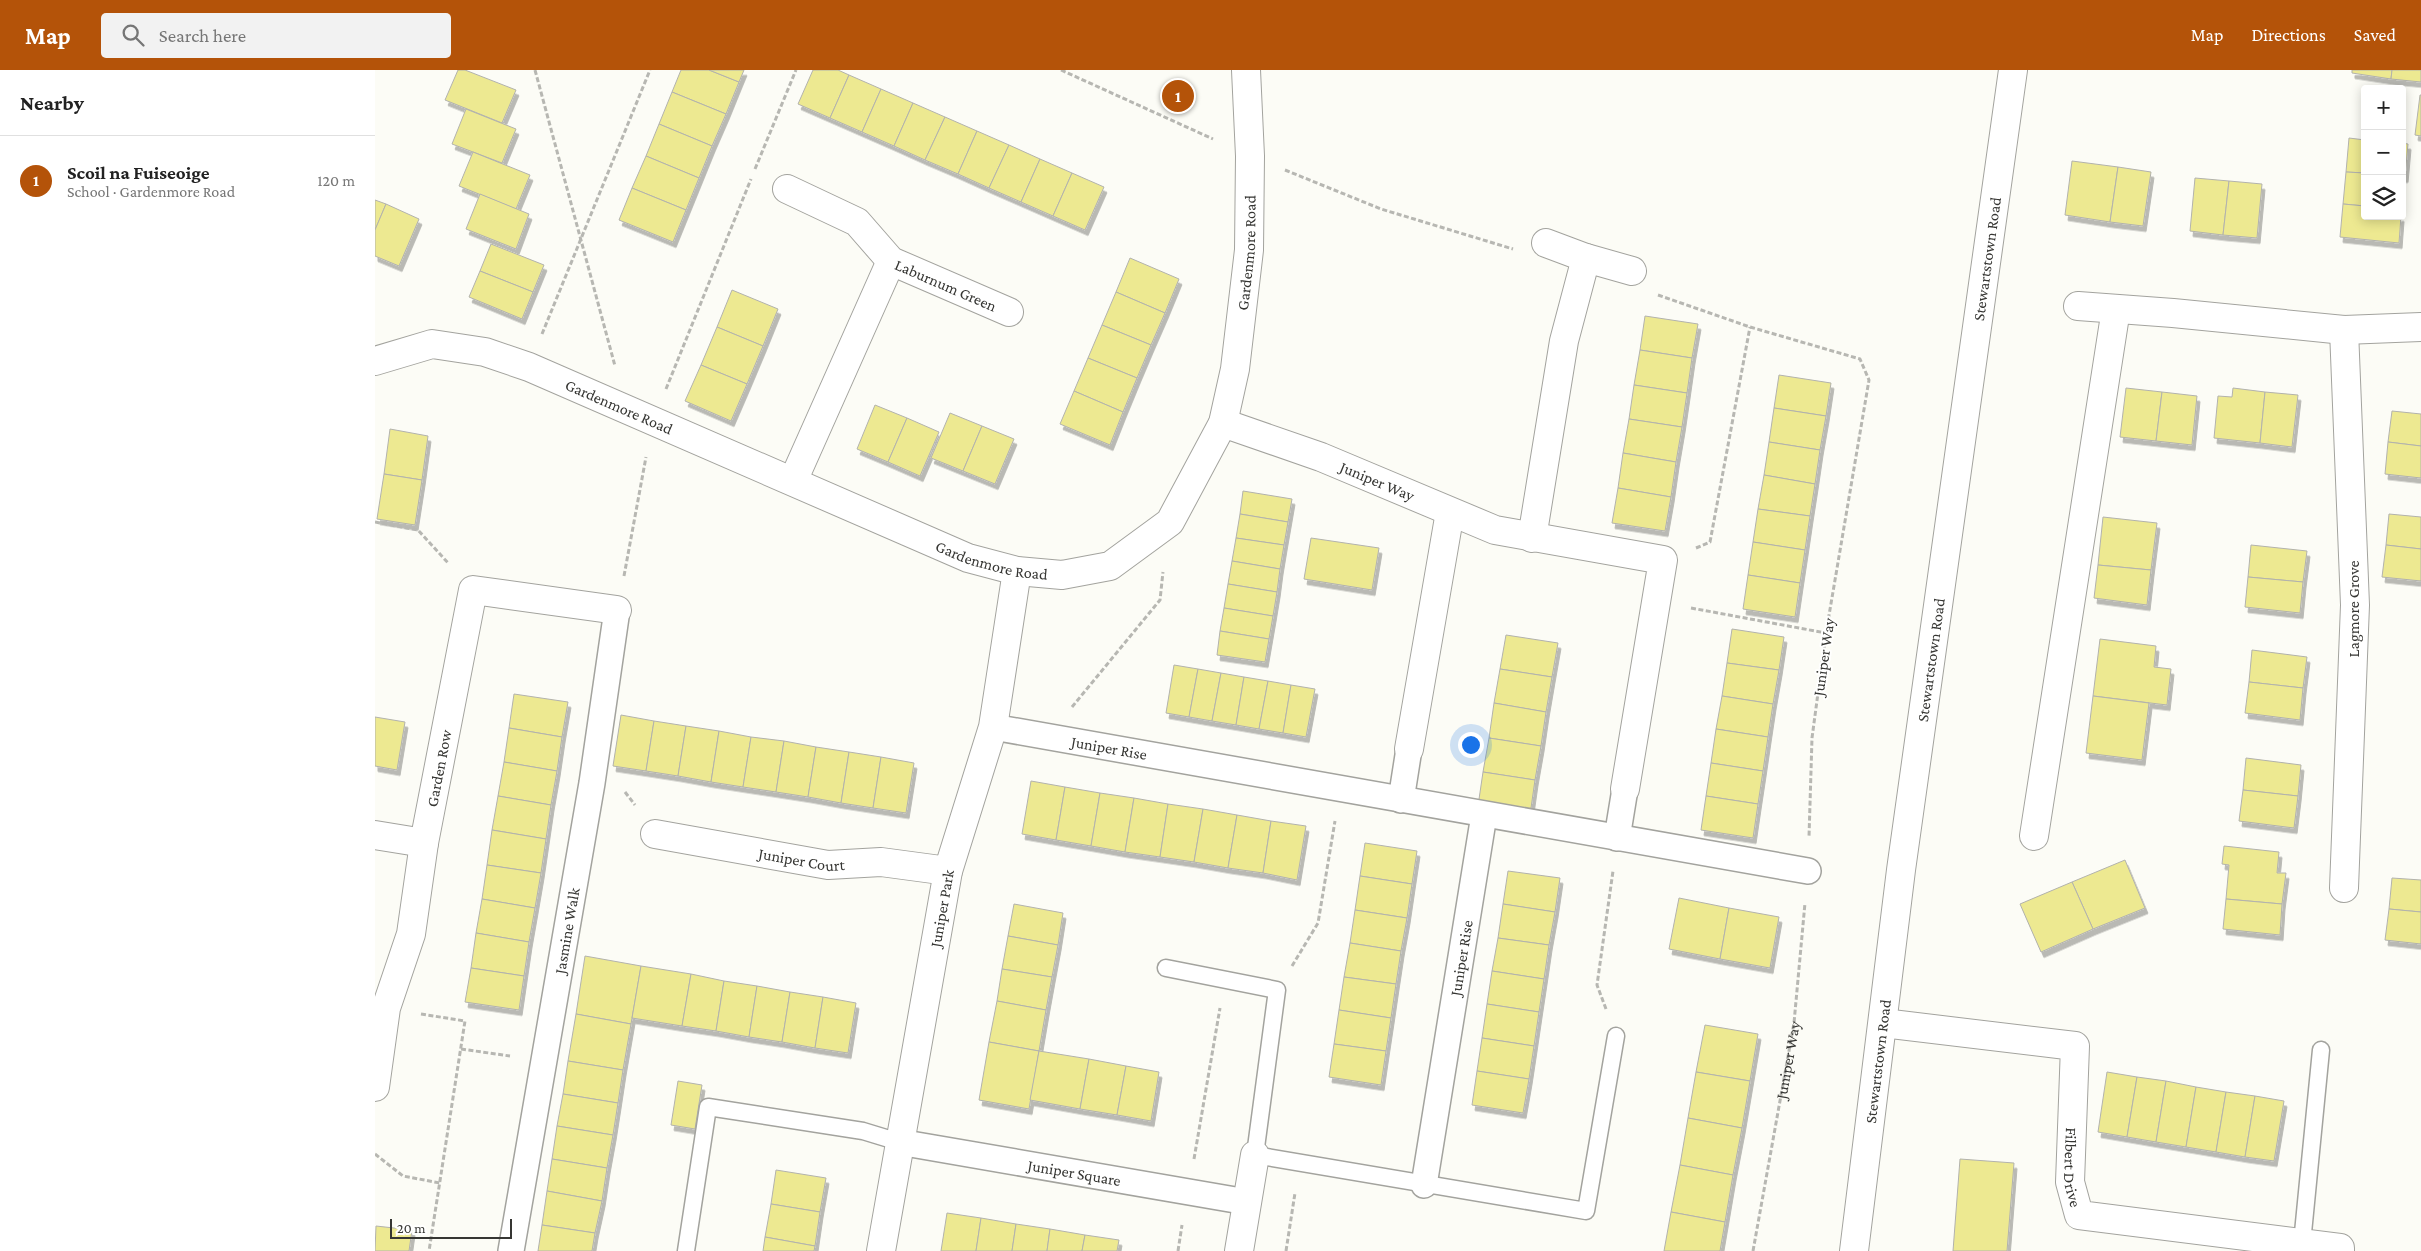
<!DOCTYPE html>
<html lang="en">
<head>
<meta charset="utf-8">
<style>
  body { margin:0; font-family:"Crimson Pro",serif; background:#f2f2f2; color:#222 }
  .controls { position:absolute; right:15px; top:15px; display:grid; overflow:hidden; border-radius:5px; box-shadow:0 2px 12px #0003 }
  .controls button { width:45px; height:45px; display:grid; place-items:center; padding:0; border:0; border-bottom:1px solid #e0e0e0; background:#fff; color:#222; font:25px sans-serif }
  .scale { position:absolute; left:15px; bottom:12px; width:122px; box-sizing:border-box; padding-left:5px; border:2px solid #363633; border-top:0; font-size:14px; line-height:18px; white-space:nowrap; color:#363633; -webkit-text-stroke:4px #fffffe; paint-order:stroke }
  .you { position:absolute; left:1095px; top:674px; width:18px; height:18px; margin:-12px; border:4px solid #fff; border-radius:50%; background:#1a73e8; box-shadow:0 0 0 8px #1a73e833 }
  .badge { display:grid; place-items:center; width:32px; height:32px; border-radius:50%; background:#b45309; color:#fff; font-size:16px; font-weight:700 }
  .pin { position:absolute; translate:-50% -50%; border:2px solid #fff; box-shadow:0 1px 5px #0006 }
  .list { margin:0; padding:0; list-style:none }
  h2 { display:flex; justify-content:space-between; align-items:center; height:65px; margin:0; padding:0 20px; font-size:21px }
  h2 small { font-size:16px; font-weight:400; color:#767676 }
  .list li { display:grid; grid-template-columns:32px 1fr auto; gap:15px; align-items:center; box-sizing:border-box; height:90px; padding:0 20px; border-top:1px solid #e0e0e0 }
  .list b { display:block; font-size:19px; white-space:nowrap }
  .list p { margin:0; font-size:16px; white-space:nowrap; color:#767676 }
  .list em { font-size:16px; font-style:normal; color:#767676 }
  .icon { flex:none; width:28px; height:28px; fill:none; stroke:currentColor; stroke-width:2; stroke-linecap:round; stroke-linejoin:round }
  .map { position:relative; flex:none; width:2046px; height:1181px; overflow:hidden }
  header { display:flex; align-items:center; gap:30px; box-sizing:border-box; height:70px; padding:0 25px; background:#b45309; color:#fff }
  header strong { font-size:24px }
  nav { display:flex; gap:28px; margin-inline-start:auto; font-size:18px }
  .search { width:350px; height:45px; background:#f2f2f2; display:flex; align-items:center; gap:12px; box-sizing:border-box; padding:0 18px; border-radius:5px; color:#767676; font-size:19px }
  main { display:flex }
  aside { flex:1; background:#fff }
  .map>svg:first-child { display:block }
  .building { fill:#ede991; stroke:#b2b2ad; filter:url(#shadow) }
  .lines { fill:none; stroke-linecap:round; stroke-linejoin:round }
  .service-casing { stroke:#a3a39e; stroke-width:19 }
  .pedestrian-casing { stroke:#a3a39e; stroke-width:28 }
  .minor-casing { stroke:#a3a39e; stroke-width:30 }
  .secondary-casing { stroke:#a3a39e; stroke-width:30 }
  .path { stroke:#b7b7b2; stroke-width:3; stroke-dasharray:5 2.5; stroke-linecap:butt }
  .service { stroke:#fff; stroke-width:16 }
  .pedestrian { stroke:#fff; stroke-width:25 }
  .minor { stroke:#fff; stroke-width:28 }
  .secondary { stroke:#fff; stroke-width:28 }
  .labels { text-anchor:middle; stroke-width:4; stroke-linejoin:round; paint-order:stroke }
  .street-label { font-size:16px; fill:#363633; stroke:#fffffe }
</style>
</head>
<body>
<header>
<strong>Map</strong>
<div class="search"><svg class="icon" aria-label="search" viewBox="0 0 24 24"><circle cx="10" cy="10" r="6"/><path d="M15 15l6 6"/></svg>Search here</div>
<nav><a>Map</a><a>Directions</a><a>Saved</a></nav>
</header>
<main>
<aside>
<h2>Nearby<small></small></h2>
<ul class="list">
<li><span class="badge">1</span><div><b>Scoil na Fuiseoige</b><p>School · Gardenmore Road</p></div><em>120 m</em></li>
</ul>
</aside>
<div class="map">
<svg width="2046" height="1181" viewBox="0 0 2046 1181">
  <defs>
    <filter id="shadow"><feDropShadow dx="3" dy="5.5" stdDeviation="0" flood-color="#0004"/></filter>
  </defs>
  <rect width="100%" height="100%" fill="#fcfcf6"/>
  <g class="building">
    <path d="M83,0H90L141,20L127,53L70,30Z"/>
    <path d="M306,0H334L364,12L351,44L297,22Z"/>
    <path d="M334,0H369L364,12Z"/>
    <path d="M438,0H463L474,5L455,48L423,34Z"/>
    <path d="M1977,0H2017L2016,9L1977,3Z"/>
    <path d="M2017,0H2046V12L2016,9Z"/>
    <path d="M474,5L506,19L487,62L455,48Z"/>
    <path d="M506,19L538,33L519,76L487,62Z"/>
    <path d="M297,22L351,44L337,76L284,54Z"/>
    <path d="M2045,25H2046V66L2040,65Z"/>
    <path d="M538,33L570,47L550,90L519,76Z"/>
    <path d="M91,39L141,59L127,93L77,74Z"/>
    <path d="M570,47L602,61L583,104L550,90Z"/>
    <path d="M284,54L337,76L324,108L271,86Z"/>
    <path d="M602,61L634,75L614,118L583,104Z"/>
    <path d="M1974,68L1990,70V103L1971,102Z"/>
    <path d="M2027,73L2033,74L2030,107H2027Z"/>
    <path d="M634,75L665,89L646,132L614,118Z"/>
    <path d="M98,82L155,105L141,139L84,116Z"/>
    <path d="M271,86L324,108L311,140L257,118Z"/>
    <path d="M665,89L697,103L678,146L646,132Z"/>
    <path d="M1697,91L1743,97L1735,152L1690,145Z"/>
    <path d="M1743,97L1776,102L1768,156L1735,152Z"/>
    <path d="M1971,102L1990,103V136L1968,134Z"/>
    <path d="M697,103L729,117L710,160L678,146Z"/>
    <path d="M1820,108L1854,111L1848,165L1815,161Z"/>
    <path d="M1854,111L1887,114L1882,168L1848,165Z"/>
    <path d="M257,118L311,140L298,172L244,150Z"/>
    <path d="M105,124L154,144L141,179L91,159Z"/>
    <path d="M0,130L11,134L0,160Z"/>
    <path d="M11,134L44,149L24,196L0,186V160Z"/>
    <path d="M1968,134L1990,136V146H2026L2024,173L1965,167Z"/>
    <path d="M116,174L169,195L158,222L105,201Z"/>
    <path d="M755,188L804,209L790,243L741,222Z"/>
    <path d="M105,201L158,222L147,249L94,227Z"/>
    <path d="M357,220L403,239L388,276L342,257Z"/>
    <path d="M741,222L790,243L776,275L727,255Z"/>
    <path d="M1270,246L1323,254L1317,288L1265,280Z"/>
    <path d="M727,255L776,275L762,308L713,288Z"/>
    <path d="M342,257L388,276L372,314L326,295Z"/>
    <path d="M1265,280L1317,288L1312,323L1259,315Z"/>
    <path d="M713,288L762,308L748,342L699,321Z"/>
    <path d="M326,295L372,314L356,351L310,331Z"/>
    <path d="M1404,305L1456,313L1451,346L1399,338Z"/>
    <path d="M1259,315L1312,323L1307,357L1254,349Z"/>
    <path d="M1751,318L1787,322L1781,371L1745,367Z"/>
    <path d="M1858,318L1890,322L1885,373L1839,368L1843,326L1857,327Z"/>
    <path d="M699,321L748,342L735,375L685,354Z"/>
    <path d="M1787,322L1822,326L1817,375L1781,371Z"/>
    <path d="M1890,322L1923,325L1917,377L1885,373Z"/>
    <path d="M500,335L532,348L513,392L482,379Z"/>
    <path d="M1399,338L1451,346L1445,380L1394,372Z"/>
    <path d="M2017,341L2046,344V376L2013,372Z"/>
    <path d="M575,343L607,356L588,401L556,388Z"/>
    <path d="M532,348L564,362L545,406L513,392Z"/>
    <path d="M1254,349L1307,357L1301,392L1248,383Z"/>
    <path d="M607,356L639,369L620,414L588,401Z"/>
    <path d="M15,359L53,366L47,410L9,404Z"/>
    <path d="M1394,372L1445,380L1440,414L1389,405Z"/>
    <path d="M2013,372L2046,376V408L2010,404Z"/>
    <path d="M1248,383L1301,392L1296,427L1243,418Z"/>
    <path d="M9,404L47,410L40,455L2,449Z"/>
    <path d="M1389,405L1440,414L1435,446L1383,439Z"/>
    <path d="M1243,418L1296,427L1290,461L1237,453Z"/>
    <path d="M868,421L917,429L913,452L865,444Z"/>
    <path d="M1383,439L1435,446L1430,480L1378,472Z"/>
    <path d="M865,444L913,452L909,475L861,468Z"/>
    <path d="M2014,444L2046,447V479L2011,475Z"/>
    <path d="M1728,447L1782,453L1776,500L1723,495Z"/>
    <path d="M861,468L909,475L905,499L857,491Z"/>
    <path d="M936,468L1004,478L997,520L929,509Z"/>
    <path d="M1378,472L1430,480L1425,513L1373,505Z"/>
    <path d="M1876,475L1932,481L1928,512L1873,507Z"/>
    <path d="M2011,475L2046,479V511L2007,507Z"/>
    <path d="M857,491L905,499L902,522L853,514Z"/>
    <path d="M1723,495L1776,500L1772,535L1719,528Z"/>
    <path d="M1373,505L1425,513L1420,547L1368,539Z"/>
    <path d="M1873,507L1928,512L1925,543L1870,537Z"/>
    <path d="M853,514L902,522L898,546L849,538Z"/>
    <path d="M849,538L898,546L894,569L845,561Z"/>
    <path d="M1357,559L1409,567L1404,600L1352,593Z"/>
    <path d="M845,561L894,569L890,592L842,585Z"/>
    <path d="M1131,565L1183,573L1177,607L1125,599Z"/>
    <path d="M1725,569L1781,576L1779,597L1796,599L1792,635L1718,626Z"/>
    <path d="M1877,580L1932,587L1928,618L1874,612Z"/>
    <path d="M1352,593L1404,600L1398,634L1347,626Z"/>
    <path d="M799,595L823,599L814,647L791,643Z"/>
    <path d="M823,599L846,603L837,651L814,647Z"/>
    <path d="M1125,599L1177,607L1171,642L1119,633Z"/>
    <path d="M846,603L869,607L861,655L837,651Z"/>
    <path d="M869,607L893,611L884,659L861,655Z"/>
    <path d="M893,611L916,615L908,663L884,659Z"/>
    <path d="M1874,612L1928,618L1925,650L1870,643Z"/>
    <path d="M916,615L940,619L931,667L908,663Z"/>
    <path d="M139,624L193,632L187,667L134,658Z"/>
    <path d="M1347,626L1398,634L1393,667L1341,659Z"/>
    <path d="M1718,626L1774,633L1767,690L1711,683Z"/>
    <path d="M1119,633L1171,642L1166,676L1114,668Z"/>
    <path d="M246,645L279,651L271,701L238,696Z"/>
    <path d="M0,647L30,652L22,700L0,696Z"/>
    <path d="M279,651L311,656L303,706L271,701Z"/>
    <path d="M311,656L344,661L336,712L303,706Z"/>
    <path d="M134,658L187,667L182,701L129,692Z"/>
    <path d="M1341,659L1393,667L1388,701L1336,693Z"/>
    <path d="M344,661L376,667L368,717L336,712Z"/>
    <path d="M376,667L409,671L401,722L368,717Z"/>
    <path d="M1114,668L1166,676L1160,710L1108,702Z"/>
    <path d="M409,671L441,677L433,727L401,722Z"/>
    <path d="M441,677L474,682L466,733L433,727Z"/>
    <path d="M474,682L506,687L498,738L466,733Z"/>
    <path d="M506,687L539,693L531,743L498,738Z"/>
    <path d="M1871,688L1926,695L1923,726L1868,720Z"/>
    <path d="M129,692L182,701L176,735L123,726Z"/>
    <path d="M1336,693L1388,701L1383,734L1331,726Z"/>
    <path d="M1108,702L1160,710L1155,745L1103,736Z"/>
    <path d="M656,711L690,717L681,770L647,764Z"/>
    <path d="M690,717L725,723L716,776L681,770Z"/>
    <path d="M1868,720L1923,726L1919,758L1864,751Z"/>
    <path d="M725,723L759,728L750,782L716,776Z"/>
    <path d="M123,726L176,735L171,769L117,760Z"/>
    <path d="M1331,726L1383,734L1378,768L1326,760Z"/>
    <path d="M759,728L793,734L785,787L750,782Z"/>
    <path d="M793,734L828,739L819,792L785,787Z"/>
    <path d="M828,739L862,745L853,798L819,792Z"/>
    <path d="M862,745L896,751L888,803L853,798Z"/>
    <path d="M896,751L931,756L922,810L888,803Z"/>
    <path d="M117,760L171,769L166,803L112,795Z"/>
    <path d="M990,773L1042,781L1037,814L985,806Z"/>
    <path d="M1849,776L1904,782L1902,803H1911L1907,834L1851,829L1854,795L1847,794Z"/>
    <path d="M1750,790L1770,838L1718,859L1697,812Z"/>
    <path d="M112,795L166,803L160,838L107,829Z"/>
    <path d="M1133,801L1185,808L1180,842L1128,834Z"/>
    <path d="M985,806L1037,814L1032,848L980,840Z"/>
    <path d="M2017,808L2046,810V842L2014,839Z"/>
    <path d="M1697,812L1718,859L1666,882L1645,834Z"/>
    <path d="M1304,828L1354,838L1345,889L1294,879Z"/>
    <path d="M107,829L160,838L154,872L101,863Z"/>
    <path d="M1851,829L1907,834L1905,865L1848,859Z"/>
    <path d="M639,834L688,843L683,875L633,866Z"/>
    <path d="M1128,834L1180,842L1174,875L1123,868Z"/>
    <path d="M1354,838L1404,847L1395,898L1345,889Z"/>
    <path d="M2014,839L2046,842V874L2010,870Z"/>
    <path d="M980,840L1032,848L1026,881L975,873Z"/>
    <path d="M101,863L154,872L149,906L96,898Z"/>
    <path d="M633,866L683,875L677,907L627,899Z"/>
    <path d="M1123,868L1174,875L1169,909L1117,901Z"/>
    <path d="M975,873L1026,881L1021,914L969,907Z"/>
    <path d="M210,886L266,896L256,954L201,944Z"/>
    <path d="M266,896L316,904L307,956L257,948Z"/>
    <path d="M96,898L149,906L144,940L90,932Z"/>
    <path d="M627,899L677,907L671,940L622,931Z"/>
    <path d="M1117,901L1169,909L1164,942L1112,934Z"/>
    <path d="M316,904L349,911L341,961L307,956Z"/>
    <path d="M969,907L1021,914L1016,948L964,940Z"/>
    <path d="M349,911L382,916L374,967L341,961Z"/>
    <path d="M382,916L415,922L407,972L374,967Z"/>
    <path d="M415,922L448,927L440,978L407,972Z"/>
    <path d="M448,927L481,933L473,983L440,978Z"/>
    <path d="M622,931L671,940L664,981L614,972Z"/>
    <path d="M1112,934L1164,942L1159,976L1107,968Z"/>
    <path d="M964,940L1016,948L1011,981L959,974Z"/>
    <path d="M201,944L256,954L248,1000L193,991Z"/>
    <path d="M1330,955L1383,964L1375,1011L1321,1002Z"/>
    <path d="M1107,968L1159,976L1154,1009L1102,1001Z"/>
    <path d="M614,972L664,981L654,1039L604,1030Z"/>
    <path d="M959,974L1011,981L1006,1015L954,1007Z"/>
    <path d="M664,981L714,989L705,1039L655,1030Z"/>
    <path d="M714,989L751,996L742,1045L705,1039Z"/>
    <path d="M193,991L248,1000L243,1033L188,1024Z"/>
    <path d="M751,996L784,1002L776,1051L742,1045Z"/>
    <path d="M1102,1001L1154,1009L1148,1043L1097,1035Z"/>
    <path d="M1321,1002L1375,1011L1367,1058L1313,1048Z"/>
    <path d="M1732,1002L1762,1007L1752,1067L1723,1062Z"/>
    <path d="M1762,1007L1791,1011L1781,1072L1752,1067Z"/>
    <path d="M303,1011L327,1015L320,1059L296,1055Z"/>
    <path d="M1791,1011L1821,1017L1811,1077L1781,1072Z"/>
    <path d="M1821,1017L1851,1022L1841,1082L1811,1077Z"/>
    <path d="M1851,1022L1880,1026L1870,1087L1841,1082Z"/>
    <path d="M188,1024L243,1033L238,1065L182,1056Z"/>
    <path d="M1880,1026L1909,1031L1899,1091L1870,1087Z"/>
    <path d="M1313,1048L1367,1058L1358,1105L1305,1095Z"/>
    <path d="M182,1056L238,1065L232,1098L177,1089Z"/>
    <path d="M177,1089L232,1098L227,1131L172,1121Z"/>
    <path d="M1585,1089L1639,1093L1632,1181H1578Z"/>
    <path d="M1305,1095L1358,1105L1350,1152L1296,1142Z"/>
    <path d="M401,1100L451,1108L445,1142L396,1134Z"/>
    <path d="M172,1121L227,1131L220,1163L167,1155Z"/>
    <path d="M396,1134L445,1142L440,1176L390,1167Z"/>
    <path d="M1296,1142L1350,1152L1345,1181H1289Z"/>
    <path d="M572,1143L606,1148L601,1181H566Z"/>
    <path d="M606,1148L641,1154L637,1181H601Z"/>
    <path d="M641,1154L675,1159L672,1181H637Z"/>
    <path d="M167,1155L220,1163L217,1181H163Z"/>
    <path d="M1,1156L37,1160L34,1181H0Z"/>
    <path d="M675,1159L710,1165L707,1181H672Z"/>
    <path d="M710,1165L744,1170L742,1181H707Z"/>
    <path d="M390,1167L440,1176L439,1181H388Z"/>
  </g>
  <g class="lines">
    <g class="service-casing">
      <g id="service">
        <path d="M791,898L902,920L880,1085L1211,1141L1241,966"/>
        <path d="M1927,1173L1946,980"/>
        <path d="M311,1181L333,1037L488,1061L524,1072"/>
      </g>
    </g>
    <g class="pedestrian-casing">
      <g id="pedestrian">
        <path id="s2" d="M618,657L1433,801"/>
        <path d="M1026,730L1034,679"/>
        <path d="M1242,768L1250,719"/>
        <path id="s3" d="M524,1072L872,1132"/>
        <path id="s4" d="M1049,1115L1109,745"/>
        <path id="s5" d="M136,1181L217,713L242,540"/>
      </g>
    </g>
    <g class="minor-casing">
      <g id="minor">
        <path id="s6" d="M412,119L482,152L516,191L634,242"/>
        <path d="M1171,173L1211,188L1257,201"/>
        <path d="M1703,236L1798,243L1969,260L2046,257"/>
        <path d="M1969,260L1980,535L1969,818"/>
        <path id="s7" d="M0,291L57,274L110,282L154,297L593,488L642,501L687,505L735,496L795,452L848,353L860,299L874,180L875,86L871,0"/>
        <path id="s8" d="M848,353L946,387L1120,460L1288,490L1250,719"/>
        <path d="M418,411L516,191"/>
        <path d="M1157,468L1189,271L1211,188"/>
        <path d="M1034,679L1075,442"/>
        <path id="s9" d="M280,764L453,795L506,792L573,801"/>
        <path d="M0,765L49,773"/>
        <path d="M1659,766L1741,239"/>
        <path id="s10" d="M1508,953L1700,976L1695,1112L1704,1145L1965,1178V1181"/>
        <path id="s11" d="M0,1017L11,938L36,864L49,773L98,520L242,540"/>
        <path id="s12" d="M506,1181L573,801L618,657L642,501"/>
        <path d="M864,1181L880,1085"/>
      </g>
    </g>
    <g class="secondary-casing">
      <g id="secondary">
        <path id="s13" d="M1479,1181L1526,800L1638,0"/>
      </g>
    </g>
    <g class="path">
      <path d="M160,0L240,296"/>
      <path d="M686,0L838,69"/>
      <path d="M380,99L421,0"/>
      <path d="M910,100L1006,139L1138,179"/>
      <path d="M1283,225L1375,257L1485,289L1494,310L1451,563L1437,668L1434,767"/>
      <path d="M167,264L275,0"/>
      <path d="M291,319L376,109"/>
      <path d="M0,452L43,460L74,494"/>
      <path d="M1321,478L1335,472L1375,257"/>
      <path d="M249,506L271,387"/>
      <path d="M1316,538L1451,563"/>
      <path d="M697,637L785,530L788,502"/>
      <path d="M250,722L260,735"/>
      <path d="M917,896L943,853L960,751"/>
      <path d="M1231,939L1222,915L1238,801"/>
      <path d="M46,944L90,951L54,1181"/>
      <path d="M86,979L135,986"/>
      <path d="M0,1084L28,1106L65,1113"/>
      <path d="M819,1089L845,938"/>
      <path d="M803,1181L807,1155"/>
      <path d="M911,1181L920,1123"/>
      <path id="s1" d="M1378,1181L1419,953L1430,833"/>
    </g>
    <use href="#service" class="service"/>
    <use href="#pedestrian" class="pedestrian"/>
    <use href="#minor" class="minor"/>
    <use href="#secondary" class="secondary"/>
  </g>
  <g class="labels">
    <g class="street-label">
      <text dy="6" stroke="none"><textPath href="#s7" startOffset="1142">Gardenmore Road</textPath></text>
      <text dy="6" stroke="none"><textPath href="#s13" startOffset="1001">Stewartstown Road</textPath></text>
      <text dy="6" stroke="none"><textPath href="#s6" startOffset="189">Laburnum Green</textPath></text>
      <text dy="6" stroke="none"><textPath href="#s7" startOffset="258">Gardenmore Road</textPath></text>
      <text dy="6" stroke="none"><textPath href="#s8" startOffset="165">Juniper Way</textPath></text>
      <text dy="6" stroke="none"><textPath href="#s7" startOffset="662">Gardenmore Road</textPath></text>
      <text transform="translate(1978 539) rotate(-90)" y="6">Lagmore Grove</text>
      <text transform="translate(1448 587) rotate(-82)" y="6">Juniper Way</text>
      <text dy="6" stroke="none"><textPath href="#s13" startOffset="596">Stewartstown Road</textPath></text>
      <text dy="6" stroke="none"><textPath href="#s2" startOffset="118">Juniper Rise</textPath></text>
      <text dy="6" stroke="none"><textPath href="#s11" startOffset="326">Garden Row</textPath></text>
      <text dy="6" stroke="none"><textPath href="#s9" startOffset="149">Juniper Court</textPath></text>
      <text dy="6" stroke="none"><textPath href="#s12" startOffset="348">Juniper Park</textPath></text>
      <text dy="6" stroke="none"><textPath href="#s5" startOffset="325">Jasmine Walk</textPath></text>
      <text dy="6" stroke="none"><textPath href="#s4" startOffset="230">Juniper Rise</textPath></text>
      <text dy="6" stroke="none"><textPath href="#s1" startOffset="194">Juniper Way</textPath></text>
      <text dy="6" stroke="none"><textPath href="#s13" startOffset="191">Stewartstown Road</textPath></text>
      <text dy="6" stroke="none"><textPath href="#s10" startOffset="315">Filbert Drive</textPath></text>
      <text dy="6" stroke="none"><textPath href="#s3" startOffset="178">Juniper Square</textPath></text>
    </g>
  </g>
</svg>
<div class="controls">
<button>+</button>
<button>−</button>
<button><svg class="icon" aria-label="layers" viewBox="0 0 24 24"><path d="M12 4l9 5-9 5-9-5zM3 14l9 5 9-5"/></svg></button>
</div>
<div class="scale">20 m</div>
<div class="you"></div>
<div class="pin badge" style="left:803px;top:26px">1</div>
</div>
</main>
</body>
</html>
